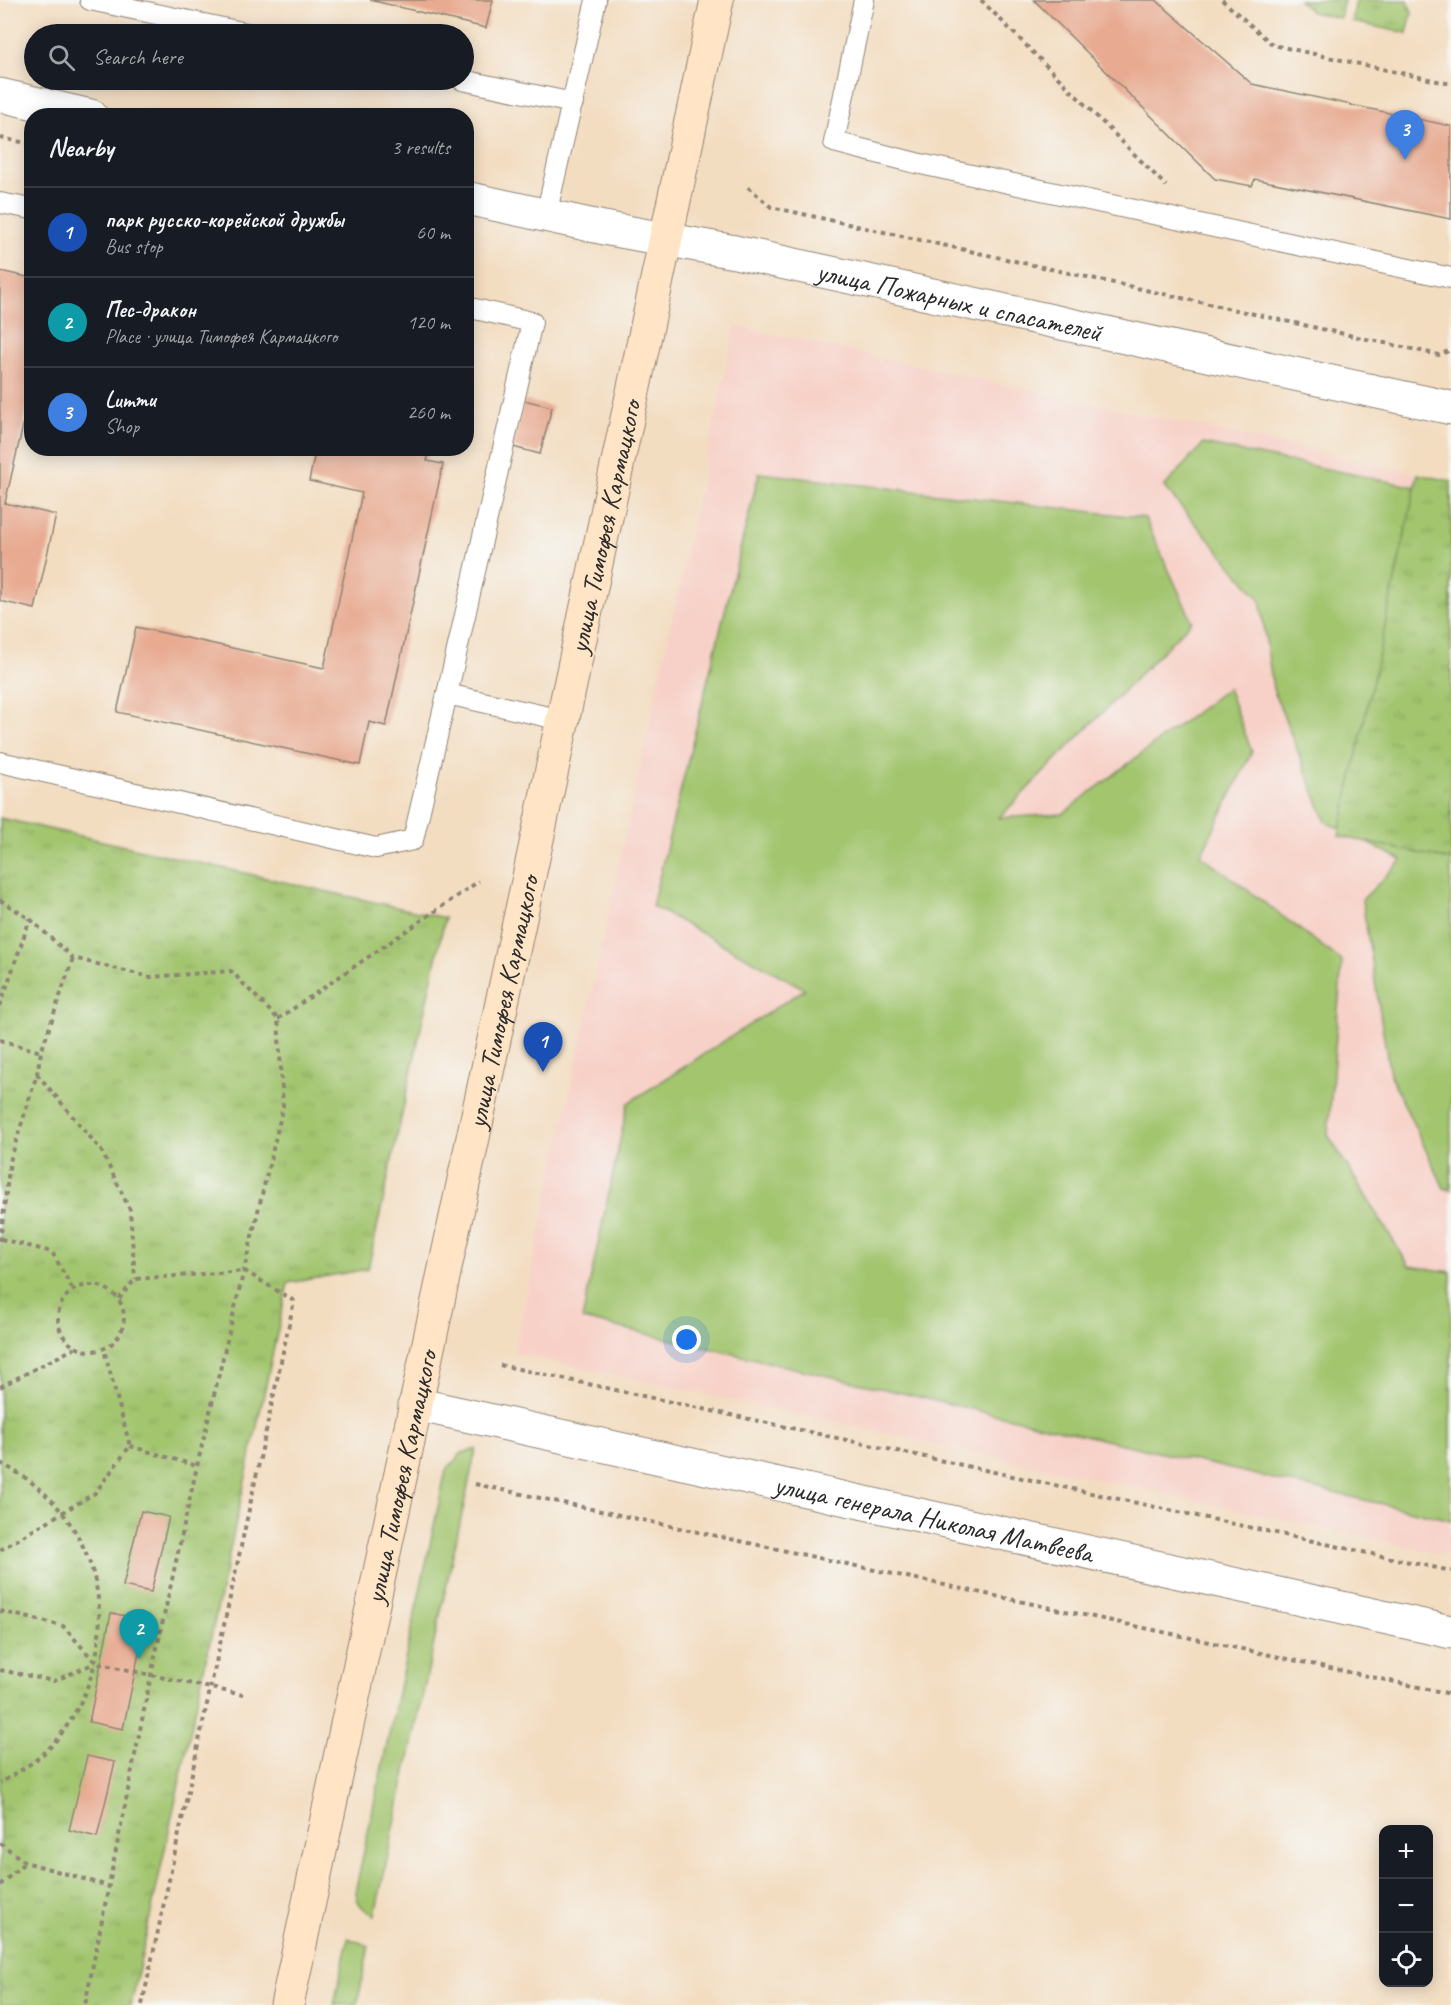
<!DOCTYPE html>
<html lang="en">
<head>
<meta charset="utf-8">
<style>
  body { margin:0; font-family:Caveat,sans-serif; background:#20242c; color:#f1f3f6 }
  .controls { position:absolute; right:18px; bottom:18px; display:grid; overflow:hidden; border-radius:12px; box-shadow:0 3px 15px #0003 }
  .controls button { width:54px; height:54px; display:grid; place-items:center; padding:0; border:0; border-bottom:2px solid #363941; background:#171b24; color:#f1f3f6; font:30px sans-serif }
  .you { position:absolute; left:687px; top:1340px; width:21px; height:21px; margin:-15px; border:4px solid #fff; border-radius:50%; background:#1a73e8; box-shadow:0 0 0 9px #1a73e833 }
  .badge { display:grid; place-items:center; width:39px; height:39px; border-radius:50%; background:#7c3aed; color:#fff; font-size:20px; font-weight:700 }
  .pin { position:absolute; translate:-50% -50px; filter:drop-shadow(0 2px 3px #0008) }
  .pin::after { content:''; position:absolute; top:32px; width:21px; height:18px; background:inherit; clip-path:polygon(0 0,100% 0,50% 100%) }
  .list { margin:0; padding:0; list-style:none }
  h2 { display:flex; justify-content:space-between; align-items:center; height:78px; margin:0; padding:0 24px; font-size:26px }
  h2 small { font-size:20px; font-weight:400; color:#9ea1a6 }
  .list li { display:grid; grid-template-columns:39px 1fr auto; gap:18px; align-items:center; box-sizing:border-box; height:90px; padding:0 24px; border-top:2px solid #363941 }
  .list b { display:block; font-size:22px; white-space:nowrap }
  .list p { margin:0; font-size:20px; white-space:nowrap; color:#9ea1a6 }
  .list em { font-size:20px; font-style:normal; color:#9ea1a6 }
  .icon { flex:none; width:33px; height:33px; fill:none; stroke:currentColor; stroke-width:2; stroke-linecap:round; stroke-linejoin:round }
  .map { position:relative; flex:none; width:1451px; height:2005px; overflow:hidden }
  .search { position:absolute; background:#171b24; box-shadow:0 3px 15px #0003; left:24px; top:24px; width:450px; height:66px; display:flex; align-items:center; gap:15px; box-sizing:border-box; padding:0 21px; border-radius:33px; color:#9ea1a6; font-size:22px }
  .panel { position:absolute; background:#171b24; box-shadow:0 3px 15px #0003; left:24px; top:108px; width:450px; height:348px; border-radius:24px }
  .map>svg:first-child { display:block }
  .built { fill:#f7d1c8 }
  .green { fill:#a2c56e; stroke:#66784c; stroke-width:1.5 }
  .park { fill:url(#park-tufts); stroke:#66784c; stroke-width:1.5 }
  .building { fill:#e8ab92 }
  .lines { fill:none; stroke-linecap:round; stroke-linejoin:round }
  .lane-casing { stroke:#8f8476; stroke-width:22 }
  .street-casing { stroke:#8f8476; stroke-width:35 }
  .secondary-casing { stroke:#8f8476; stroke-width:35 }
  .path { stroke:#8f8476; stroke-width:4; stroke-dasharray:4.5 4.5; stroke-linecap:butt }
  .lane { stroke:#fff; stroke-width:20 }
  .street { stroke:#fff; stroke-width:33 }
  .secondary { stroke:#ffe4c6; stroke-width:33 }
  .labels { text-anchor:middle; stroke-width:4.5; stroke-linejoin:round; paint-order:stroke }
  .street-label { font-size:28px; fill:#2b2b2b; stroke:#f6f6f2 }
</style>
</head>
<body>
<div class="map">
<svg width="1451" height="2005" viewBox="0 0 1451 2005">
  <defs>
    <pattern id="park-tufts" width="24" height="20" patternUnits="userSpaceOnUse" patternTransform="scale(1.5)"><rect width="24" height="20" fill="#a2c56e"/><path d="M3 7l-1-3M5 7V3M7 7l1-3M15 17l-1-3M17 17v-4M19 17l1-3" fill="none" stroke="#8ca95f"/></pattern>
  </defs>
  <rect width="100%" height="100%" fill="#f6f6f2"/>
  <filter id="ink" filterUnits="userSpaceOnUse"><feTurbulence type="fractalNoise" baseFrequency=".0167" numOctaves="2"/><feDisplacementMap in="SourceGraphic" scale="12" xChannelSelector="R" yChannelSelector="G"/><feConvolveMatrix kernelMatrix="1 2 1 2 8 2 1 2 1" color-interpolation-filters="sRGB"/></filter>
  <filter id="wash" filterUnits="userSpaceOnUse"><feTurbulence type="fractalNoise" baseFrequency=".008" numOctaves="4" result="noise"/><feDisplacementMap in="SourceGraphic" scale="24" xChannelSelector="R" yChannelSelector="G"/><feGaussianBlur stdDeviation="1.35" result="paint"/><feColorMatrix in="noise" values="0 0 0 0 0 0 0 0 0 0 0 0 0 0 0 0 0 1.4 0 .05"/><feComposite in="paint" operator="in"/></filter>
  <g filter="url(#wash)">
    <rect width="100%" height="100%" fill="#f3ddc1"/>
    <path class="built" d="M735,326L1418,474L1339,835L1451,860V1556L514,1353Z"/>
    <g class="green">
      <path d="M1203,444L1451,494V1190L1444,1188L1390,1075L1362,900L1402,860L1326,822L1273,689L1260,599L1164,487Z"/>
      <path d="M759,473L1145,518L1192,621L999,818L1062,814L1228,688L1252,752L1201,855L1342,961L1328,1135L1409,1266L1451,1272V1520L582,1319L628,1103L805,989L652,906Z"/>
      <path d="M476,1449L375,1915C361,1909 356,1903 356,1888L446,1470L462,1453Z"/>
      <path d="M348,1938L369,1946L357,2005H334Z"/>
    </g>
    <g class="park">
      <path d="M1299,0H1344L1340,18L1311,12Z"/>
      <path d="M1356,0H1408L1412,13L1407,33L1352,22Z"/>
      <path d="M1418,474L1451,481V860L1339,836Z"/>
      <path d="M0,818L445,918L368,1269L288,1283L131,2005H0Z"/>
    </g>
    <g id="blocks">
      <g class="building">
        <path d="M370,0H493L486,28Z"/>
        <path d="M1034,0H1156L1252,84L1451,126V219L1255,179L1252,186L1215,179Z"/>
        <path d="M0,271L32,278V387L5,503L56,515L35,609L0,601Z"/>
        <path d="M524,400L552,407L540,454L513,447Z"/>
        <path d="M316,448H430L427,461L443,464L386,726L369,722L360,765L117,712L136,627L324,668L362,493L309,481Z"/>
        <path d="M141,1511L169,1517L151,1592L123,1586Z"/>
        <path d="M111,1613L146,1620L123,1729L89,1722Z"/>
        <path d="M87,1756L115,1762L97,1837L69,1830Z"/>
      </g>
    </g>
  </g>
  <g filter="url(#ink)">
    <use href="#blocks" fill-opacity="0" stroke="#8f8476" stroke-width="1.5"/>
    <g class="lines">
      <g class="lane-casing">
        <g id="lane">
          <path d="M90,0L251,34"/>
          <path d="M864,0L834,142L916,163L1451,278"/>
          <path d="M462,80L573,103"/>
          <path d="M0,203L32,209"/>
          <path d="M546,215L596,0"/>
          <path d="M447,694L532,322L466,307"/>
          <path d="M0,762L376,848L413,840L447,694L562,720"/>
        </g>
      </g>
      <g class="street-casing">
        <g id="street">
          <path d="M0,95L91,116"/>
          <path id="s1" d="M466,198L604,228L735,252L1451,408"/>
          <path id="s2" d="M415,1404L1451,1632"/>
        </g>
      </g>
      <g class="secondary-casing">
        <g id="secondary">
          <path id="s3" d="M287,2005L717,0"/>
        </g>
      </g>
      <g class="path">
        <path d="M981,0L1166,186"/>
        <path d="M1222,0L1273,45L1451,84"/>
        <path d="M0,138L32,144"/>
        <path d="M748,187L771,207L1439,355L1451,350"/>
        <path d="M0,900L30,919L73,958L150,977L231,971L278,1019L283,1107L197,1466L151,1675L85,2005"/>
        <path d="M0,1006L30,919"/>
        <path d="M278,1019L479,881"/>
        <path d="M0,1040L41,1052"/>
        <path d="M37,1074L101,1150L130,1210L135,1279"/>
        <path d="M1,1239L52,1252L73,1290"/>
        <path d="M0,1241L10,1161L37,1074L41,1052L73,958"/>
        <circle cx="91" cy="1318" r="33"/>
        <path d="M119,1299L135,1279L245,1271L294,1301L142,2005"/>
        <path d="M500,1365L1451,1571"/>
        <path d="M0,1387L75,1348"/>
        <path d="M130,1446L197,1466"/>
        <path d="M0,1463C110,1517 131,1655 52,1745C38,1761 18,1772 0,1783"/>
        <path d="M475,1484L1451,1694"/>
        <path d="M0,1550L95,1493L130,1446L104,1350"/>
        <path d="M0,1611L63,1626L96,1663L243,1695"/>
        <path d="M0,1670L54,1681L95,1663"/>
        <path d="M0,1843L25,1862L108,1886"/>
        <path d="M0,1885L25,1862"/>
      </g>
      <use href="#lane" class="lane"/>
      <use href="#street" class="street"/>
      <use href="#secondary" class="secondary"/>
    </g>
  </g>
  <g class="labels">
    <g class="street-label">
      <text dy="10" stroke="none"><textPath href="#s1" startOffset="504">улица Пожарных и спасателей</textPath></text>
      <text dy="10" stroke="none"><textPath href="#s3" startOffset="1512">улица Тимофея Кармацкого</textPath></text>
      <text dy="10" stroke="none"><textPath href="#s3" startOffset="1026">улица Тимофея Кармацкого</textPath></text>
      <text dy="10" stroke="none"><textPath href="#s3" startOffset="540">улица Тимофея Кармацкого</textPath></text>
      <text dy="10" stroke="none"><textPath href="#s2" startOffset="531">улица генерала Николая Матвеева</textPath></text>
    </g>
  </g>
</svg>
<div class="controls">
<button>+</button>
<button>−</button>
<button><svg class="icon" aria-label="locate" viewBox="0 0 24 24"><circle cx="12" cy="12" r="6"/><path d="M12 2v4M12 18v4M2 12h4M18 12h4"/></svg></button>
</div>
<div class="you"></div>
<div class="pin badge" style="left:543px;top:1072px;background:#1a4fb4">1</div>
<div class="pin badge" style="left:139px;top:1659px;background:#0f9aa8">2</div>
<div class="pin badge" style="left:1405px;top:160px;background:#3f7fe0">3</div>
<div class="search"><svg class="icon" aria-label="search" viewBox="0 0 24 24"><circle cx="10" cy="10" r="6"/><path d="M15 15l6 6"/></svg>Search here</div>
<section class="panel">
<h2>Nearby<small>3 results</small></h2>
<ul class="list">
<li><span class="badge" style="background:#1a4fb4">1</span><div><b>парк русско-корейской дружбы</b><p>Bus stop</p></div><em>60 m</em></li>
<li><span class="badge" style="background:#0f9aa8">2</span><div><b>Пес-дракон</b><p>Place · улица Тимофея Кармацкого</p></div><em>120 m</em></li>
<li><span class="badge" style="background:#3f7fe0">3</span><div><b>Lummu</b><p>Shop</p></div><em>260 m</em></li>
</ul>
</section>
</div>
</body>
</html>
